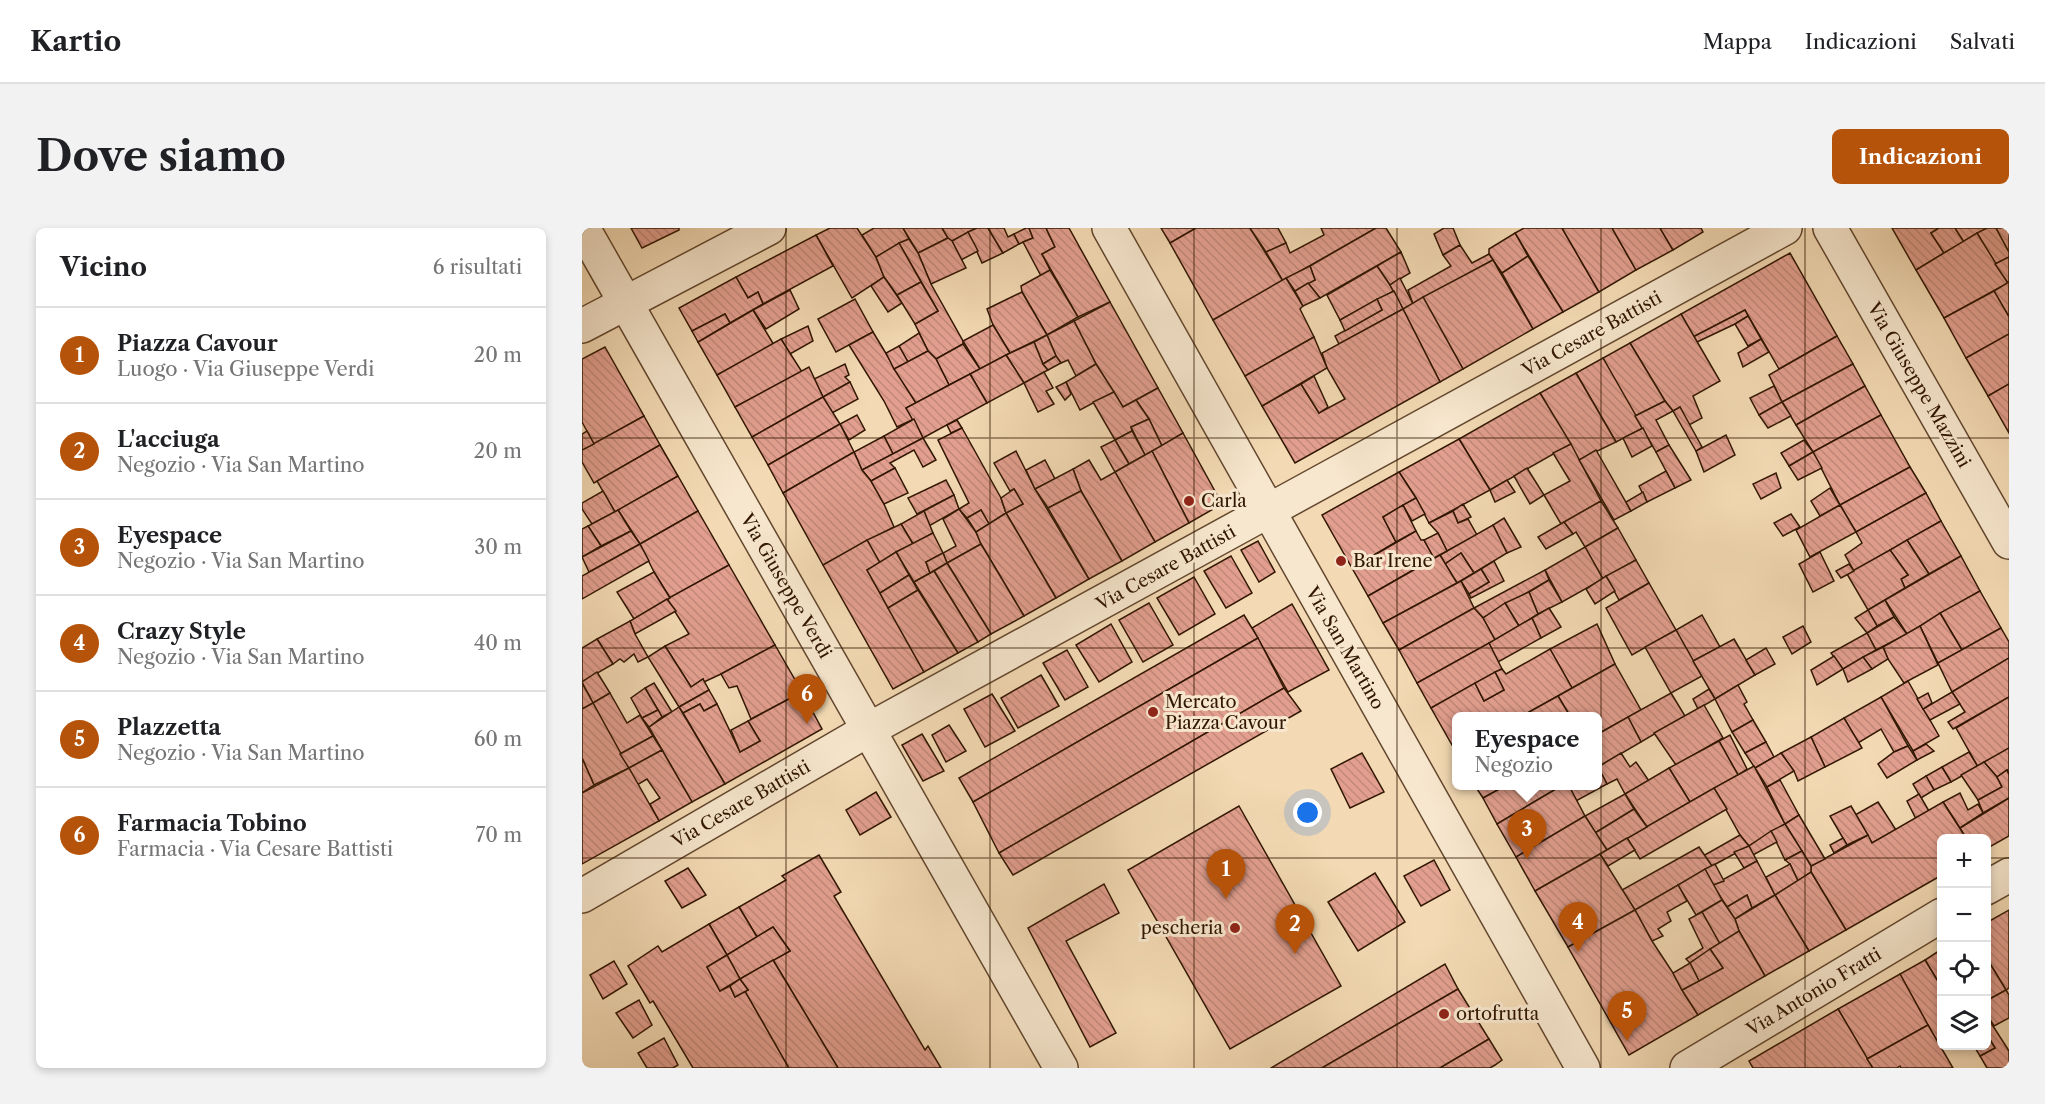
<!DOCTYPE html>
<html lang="it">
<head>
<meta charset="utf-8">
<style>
  body { margin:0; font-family:"Libre Caslon Text",serif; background:#f2f2f2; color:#202124 }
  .controls { position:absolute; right:18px; bottom:18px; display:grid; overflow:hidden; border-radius:9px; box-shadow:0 3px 9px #0003 }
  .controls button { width:54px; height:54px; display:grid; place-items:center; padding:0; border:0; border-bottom:2px solid #e0e0e0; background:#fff; color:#202124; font:30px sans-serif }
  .you { position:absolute; left:726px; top:585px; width:21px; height:21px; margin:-15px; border:4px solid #fff; border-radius:50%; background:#1a73e8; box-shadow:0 0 0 9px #1a73e833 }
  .badge { display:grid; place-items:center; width:39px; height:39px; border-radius:50%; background:#b45309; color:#fff; font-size:20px; font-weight:700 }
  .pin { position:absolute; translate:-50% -50px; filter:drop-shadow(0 2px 3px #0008) }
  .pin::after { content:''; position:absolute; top:32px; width:21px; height:18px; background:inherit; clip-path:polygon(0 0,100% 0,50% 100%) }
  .popup { position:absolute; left:870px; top:484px; width:150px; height:78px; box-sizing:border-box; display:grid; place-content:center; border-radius:9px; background:#fff; filter:drop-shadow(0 2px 4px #0005); font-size:20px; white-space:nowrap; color:#757577 }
  .popup b { font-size:22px; color:#202124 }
  .popup::after { content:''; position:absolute; left:50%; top:100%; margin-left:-12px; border:12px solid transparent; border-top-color:#fff }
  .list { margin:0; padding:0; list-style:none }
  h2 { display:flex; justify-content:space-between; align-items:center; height:78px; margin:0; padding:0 24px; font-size:26px }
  h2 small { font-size:20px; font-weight:400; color:#757577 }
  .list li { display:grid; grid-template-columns:39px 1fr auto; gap:18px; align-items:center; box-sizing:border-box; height:96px; padding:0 24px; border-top:2px solid #e0e0e0 }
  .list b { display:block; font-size:22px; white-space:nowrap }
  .list p { margin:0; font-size:20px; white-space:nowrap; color:#757577 }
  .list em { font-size:20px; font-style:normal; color:#757577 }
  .icon { flex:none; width:33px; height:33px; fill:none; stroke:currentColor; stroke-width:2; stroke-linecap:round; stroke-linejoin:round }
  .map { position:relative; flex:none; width:1427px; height:840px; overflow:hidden; border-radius:9px }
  header { display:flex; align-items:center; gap:36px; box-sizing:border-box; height:84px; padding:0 30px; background:#fff; border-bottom:2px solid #e0e0e0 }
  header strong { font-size:28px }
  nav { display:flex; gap:33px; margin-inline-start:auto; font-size:21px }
  .intro { display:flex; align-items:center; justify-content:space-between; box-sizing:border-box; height:144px; padding:0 36px }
  h1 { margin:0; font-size:42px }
  .button { padding:15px 27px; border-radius:9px; background:#b45309; color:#fff; font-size:21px; font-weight:700 }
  main { display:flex; gap:36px; padding:0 36px }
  aside { flex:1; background:#fff; border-radius:9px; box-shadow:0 3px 9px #0003 }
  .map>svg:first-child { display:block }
  .building { fill:url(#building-back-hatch); stroke:#311601; stroke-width:1.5 }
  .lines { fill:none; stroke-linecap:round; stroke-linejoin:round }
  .minor-casing { stroke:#62472e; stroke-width:36 }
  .minor { stroke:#f7e7ce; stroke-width:33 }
  .grid { fill:none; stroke:#311601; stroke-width:1.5; stroke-opacity:0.55 }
  .poi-dot { fill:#8f2418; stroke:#f7e7ce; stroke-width:2 }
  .labels { text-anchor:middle; stroke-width:6; stroke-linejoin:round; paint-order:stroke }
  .street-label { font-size:18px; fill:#311601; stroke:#f7e7ce }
  .poi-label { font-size:18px; fill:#311601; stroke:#f7e7ce; text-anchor:start }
</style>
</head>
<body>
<header>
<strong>Kartio</strong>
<nav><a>Mappa</a><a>Indicazioni</a><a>Salvati</a></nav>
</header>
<div class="intro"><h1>Dove siamo</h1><a class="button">Indicazioni</a></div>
<main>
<aside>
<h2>Vicino<small>6 risultati</small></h2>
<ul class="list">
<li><span class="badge">1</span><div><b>Piazza Cavour</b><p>Luogo · Via Giuseppe Verdi</p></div><em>20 m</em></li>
<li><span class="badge">2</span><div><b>L'acciuga</b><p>Negozio · Via San Martino</p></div><em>20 m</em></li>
<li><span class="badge">3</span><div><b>Eyespace</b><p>Negozio · Via San Martino</p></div><em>30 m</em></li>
<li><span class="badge">4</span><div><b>Crazy Style</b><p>Negozio · Via San Martino</p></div><em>40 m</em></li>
<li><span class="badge">5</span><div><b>Plazzetta</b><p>Negozio · Via San Martino</p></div><em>60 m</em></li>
<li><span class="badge">6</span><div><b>Farmacia Tobino</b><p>Farmacia · Via Cesare Battisti</p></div><em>70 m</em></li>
</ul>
</aside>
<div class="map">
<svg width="1427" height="840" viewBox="0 0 1427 840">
  <defs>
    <pattern id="building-back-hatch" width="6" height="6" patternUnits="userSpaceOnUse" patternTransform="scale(1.5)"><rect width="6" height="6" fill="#e29f8f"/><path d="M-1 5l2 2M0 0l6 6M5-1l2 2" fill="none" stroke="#c2887a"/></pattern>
  </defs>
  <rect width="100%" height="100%" fill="#f3dab4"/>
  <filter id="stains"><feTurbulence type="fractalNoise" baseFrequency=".00333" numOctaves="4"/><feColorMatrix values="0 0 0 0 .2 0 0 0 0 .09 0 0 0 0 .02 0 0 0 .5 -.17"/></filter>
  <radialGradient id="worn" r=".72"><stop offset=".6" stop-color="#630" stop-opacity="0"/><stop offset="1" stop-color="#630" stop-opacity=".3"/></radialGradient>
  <g class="building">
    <path d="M49,0H97V2L60,20Z"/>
    <path d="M248,0H275L294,29L302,49L270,70L234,7Z"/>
    <path d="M292,0H321L327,11L294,29L280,7Z"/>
    <path d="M321,0H360L366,10L336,25Z"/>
    <path d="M360,0H395L370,13L366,10Z"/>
    <path d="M395,0H406L421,25L400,35L386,4Z"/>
    <path d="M406,0H422L426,9L432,6L437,16L421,25Z"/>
    <path d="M444,0H447L451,10L437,16L432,6Z"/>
    <path d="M447,0H464L473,19L460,26L468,42L459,48L441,14L451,10Z"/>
    <path d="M464,0H487L528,74L496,89L460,26L473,19Z"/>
    <path d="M579,0H614L588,15Z"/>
    <path d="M614,0H668L701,53L631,92L588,15Z"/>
    <path d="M668,0H696L704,15L684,24Z"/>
    <path d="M739,0H794L701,53L684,24L704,15L708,25L742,7Z"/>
    <path d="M794,0H804L819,24L738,70L726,55L733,52L728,38Z"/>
    <path d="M862,0H871L878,17L861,27L852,6Z"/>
    <path d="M942,0H980L1017,64L981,84L933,5Z"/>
    <path d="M980,0H1030L1054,42L1017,64Z"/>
    <path d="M1030,0H1078L1091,22L1054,42Z"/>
    <path d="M1078,0H1119L1121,4L1091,22Z"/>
    <path d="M1310,0H1357L1349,5L1362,25L1334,42Z"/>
    <path d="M1357,0H1373L1382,14L1362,25L1349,5Z"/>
    <path d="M1373,0H1405L1382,14Z"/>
    <path d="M1405,0H1414L1427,24V29L1413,36L1395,5Z"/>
    <path d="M1414,0H1427V24Z"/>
    <path d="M386,4L396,23L379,32L370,13Z"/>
    <path d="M933,5L946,28L920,45L907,26V21Z"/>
    <path d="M1395,5L1426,55L1362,90L1334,42Z"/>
    <path d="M234,7L251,38L181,76L176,64L166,70L154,49Z"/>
    <path d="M366,10L370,13L384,40L349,56L336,25Z"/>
    <path d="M327,11L336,25L349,56L381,113V116L354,131L346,123L333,96L356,83L317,15Z"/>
    <path d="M317,15L339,54L315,67L302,49L294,29Z"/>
    <path d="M878,17L890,35L907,26L911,32L831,76L826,62L869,38L861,27Z"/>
    <path d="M819,24L828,45L808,57L795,38Z"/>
    <path d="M1208,25L1255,108L1197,141L1163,82L1111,109L1099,86Z"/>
    <path d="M946,28L981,84L951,101L920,45Z"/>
    <path d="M1427,29V54L1426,55L1413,36Z"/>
    <path d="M911,32L951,101L881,141L841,69Z"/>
    <path d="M728,38L733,52L713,63L704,50Z"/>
    <path d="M795,38L812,63L758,92L745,67Z"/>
    <path d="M468,42L496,89L465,107L440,64L439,58Z"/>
    <path d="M154,49L166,70L176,64L181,76L148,95L143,86L110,103L97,80Z"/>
    <path d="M302,49L320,75L306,84L289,58Z"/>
    <path d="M704,50L721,78L718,81L732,109L663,148L631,92Z"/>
    <path d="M818,50L831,76L821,81L808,57Z"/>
    <path d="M339,54L356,83L333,96L315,67Z"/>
    <path d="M1427,54V89L1412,63Z"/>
    <path d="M726,55L738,70L721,78L713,63Z"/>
    <path d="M208,62L217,81L184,101L171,82Z"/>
    <path d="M812,63L821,81L757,116L753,108L800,82L795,71Z"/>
    <path d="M1412,63L1427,89V106L1384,130L1362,90Z"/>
    <path d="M440,64L465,107L428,125L411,97L405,81Z"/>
    <path d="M841,69L881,141L858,154L821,81Z"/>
    <path d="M273,71L291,104L254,124L236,91Z"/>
    <path d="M795,71L800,82L763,103L758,92Z"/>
    <path d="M528,74L576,160L541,179L514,136L492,93Z"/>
    <path d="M821,81L858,154L713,235L680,178L719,156L737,185L763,171L745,140L740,125Z"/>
    <path d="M171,82L192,117L135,147L116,114Z"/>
    <path d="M1163,82L1166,88L1153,96L1115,114L1111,109Z"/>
    <path d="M143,86L148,95L116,114L110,103Z"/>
    <path d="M1099,86L1138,153L1111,168L1120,190L1107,197L1098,179L1091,183L1083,173L1048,115Z"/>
    <path d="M1166,88L1179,111L1166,118L1153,96Z"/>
    <path d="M492,93L514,136L494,148L486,132L479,135L474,128L465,107Z"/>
    <path d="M411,97L428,125L398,141L381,113Z"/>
    <path d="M226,98L231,113L208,126L199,111Z"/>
    <path d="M291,104L334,175L324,180L332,191L315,199L302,173L267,117Z"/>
    <path d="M337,105L346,123L326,134L317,118Z"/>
    <path d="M1427,106V156L1406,168L1384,130Z"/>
    <path d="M465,107L474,128L461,136L452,114Z"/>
    <path d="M1255,108L1271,136L1200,174L1187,147Z"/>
    <path d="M732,109L745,140L680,178L663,148Z"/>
    <path d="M199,111L220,144L153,179L135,147Z"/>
    <path d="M1179,111L1187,124L1161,139L1156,125Z"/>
    <path d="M452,114L461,136L466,142L442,155L424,127Z"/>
    <path d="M1048,115L1083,173L1053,188L1021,130Z"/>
    <path d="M381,116L398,141L367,157L354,131Z"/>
    <path d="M317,118L326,134L312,141L304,125Z"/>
    <path d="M23,119L62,188L12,216L0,194V131Z"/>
    <path d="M346,123L354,131L367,157L334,175L312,141Z"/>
    <path d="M424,127L442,155L405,175L388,146Z"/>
    <path d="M474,128L479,135L466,142L461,136Z"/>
    <path d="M1021,130L1061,200L1034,214L994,145Z"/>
    <path d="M263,136L267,147L263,149L268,154L241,169L232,151Z"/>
    <path d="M514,136L532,164L498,182L484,154Z"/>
    <path d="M1271,136L1283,158L1214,197L1200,174Z"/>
    <path d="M227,139L241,169L170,209L153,179Z"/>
    <path d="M462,144L471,160L464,163L472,176L456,184L442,155Z"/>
    <path d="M994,145L1034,214L997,232L958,165Z"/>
    <path d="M388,146L405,175L341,210L324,180Z"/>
    <path d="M732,148L746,179L737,185L719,156Z"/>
    <path d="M268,154L276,171L250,185L241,169Z"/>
    <path d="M484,154L489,166L483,172L474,159Z"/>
    <path d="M1427,156V205L1406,168Z"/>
    <path d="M1192,158L1200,174L1177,187L1168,170Z"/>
    <path d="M1283,158L1299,187L1231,224L1214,197Z"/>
    <path d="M576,160L601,205L580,218L567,191L554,172Z"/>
    <path d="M532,164L541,179L554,172L567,191L549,199L550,203L533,212L511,174Z"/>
    <path d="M958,165L989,216L908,262L877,211Z"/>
    <path d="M241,169L258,196L186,237L170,209Z"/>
    <path d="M1083,173L1091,183L1074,192L1087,217L1074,224L1053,188Z"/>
    <path d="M1200,174L1209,188L1186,200L1177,187Z"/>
    <path d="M1098,179L1120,219L1114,223L1091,183Z"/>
    <path d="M275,187L283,202L267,212L258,196Z"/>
    <path d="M1299,187L1328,239L1258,277L1231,224Z"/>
    <path d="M62,188L78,217L12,255L0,234V222Z"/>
    <path d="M332,191L341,210L311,226L302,208Z"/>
    <path d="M567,191L580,218L563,227L549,199Z"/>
    <path d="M375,192L380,200L369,205L365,197Z"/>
    <path d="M258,196L272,224L201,265L186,237Z"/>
    <path d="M380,200L419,270L424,285L407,296L399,282L385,290L377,281L387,275L356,212Z"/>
    <path d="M1061,200L1070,218L1050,229L1041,210Z"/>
    <path d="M5,203L12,216L0,222V206Z"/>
    <path d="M550,203L563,227L547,236L533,212Z"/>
    <path d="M601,205L640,276L607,295L570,223Z"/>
    <path d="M1144,207L1153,227L1122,244L1114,223Z"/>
    <path d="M302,208L311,226L280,242L272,224Z"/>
    <path d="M341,210L354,232L341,239L332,222L308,235L313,240L289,253L280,242Z"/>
    <path d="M877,211L908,262L847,295L834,270L817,244Z"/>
    <path d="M533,212L547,236L533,244L519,219Z"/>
    <path d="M1222,212L1231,224L1207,238L1199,225Z"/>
    <path d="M989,216L1019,273L979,296L962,267L988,253L971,225Z"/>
    <path d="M78,217L96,248L33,284L15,253Z"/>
    <path d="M1087,217L1109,252L1093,260L1074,224Z"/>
    <path d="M1014,222L1049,283L1032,292L997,232Z"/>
    <path d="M434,223L453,261L507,351L474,370L424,285L441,276L432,261L428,263L412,235Z"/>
    <path d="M570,223L607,295L573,314L533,244Z"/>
    <path d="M272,224L280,242L289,253L302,276L312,299L241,337L201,265Z"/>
    <path d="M1231,224L1240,240L1216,252L1207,238Z"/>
    <path d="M463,232L473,251L453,261L444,242Z"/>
    <path d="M507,232L519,252L533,244L573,314L540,333L499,263L491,241Z"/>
    <path d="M1328,239L1344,265L1274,304L1258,277Z"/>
    <path d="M313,240L326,265L302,276L289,253Z"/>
    <path d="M945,240L962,267L948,276L932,248Z"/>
    <path d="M491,241L499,263L466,280L453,261Z"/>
    <path d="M1084,243L1093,260L1065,274L1057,258Z"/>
    <path d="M817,244L834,270L801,289L814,314L770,340L740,287Z"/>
    <path d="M1194,245L1199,260L1179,271L1171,256Z"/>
    <path d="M96,248L116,283L58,316L36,282Z"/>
    <path d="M364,252L372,267L335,286L326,270Z"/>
    <path d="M925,252L933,264L913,274L908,262Z"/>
    <path d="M1248,260L1258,277L1238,288L1229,273Z"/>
    <path d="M432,261L441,276L424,285L419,270Z"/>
    <path d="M21,263L33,284L10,296L0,281V275Z"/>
    <path d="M499,263L540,333L507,351L466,280Z"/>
    <path d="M1061,264L1065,274L1049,283L1044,274Z"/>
    <path d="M1344,265L1359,293L1272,343L1263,327L1280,315L1274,304Z"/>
    <path d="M372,267L377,281L347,298L342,283Z"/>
    <path d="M834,270L843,286L830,293L821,277Z"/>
    <path d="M1019,273L1036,300L1003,319L994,304L991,306L982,294Z"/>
    <path d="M881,276L889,289L876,295L871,283Z"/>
    <path d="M821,277L834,303L814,314L801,289Z"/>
    <path d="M1258,277L1274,304L1228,329L1214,302Z"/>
    <path d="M377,281L394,304L399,316L365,335L361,325L374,318L361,291Z"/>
    <path d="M36,282L49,303L19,318L6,298Z"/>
    <path d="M399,282L407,296L394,304L385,290Z"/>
    <path d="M116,283L147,337L88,370L72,344L58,316Z"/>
    <path d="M342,283L351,305L331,316L319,296Z"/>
    <path d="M871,283L876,295L886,291L895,307L865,323L856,305L847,295Z"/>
    <path d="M424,285L474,370L442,388L399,316L394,304Z"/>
    <path d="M1209,286L1218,299L1201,308L1192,295Z"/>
    <path d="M922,290L939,319L925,325L911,297Z"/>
    <path d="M1359,293L1379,328L1347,346L1325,312Z"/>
    <path d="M982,294L991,306L964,321L956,309Z"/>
    <path d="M319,296L331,316L314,324L298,335L285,312Z"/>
    <path d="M911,297L925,325L892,345L879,325L863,336L858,327Z"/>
    <path d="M6,298L19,318L0,329V301Z"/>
    <path d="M1036,300L1054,332L1021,351L1003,319Z"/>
    <path d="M49,303L58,316L7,344L0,329Z"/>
    <path d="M834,303L839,312H842L852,330L786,368L770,340Z"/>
    <path d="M351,305L361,325L344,334L348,345L332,354L314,324Z"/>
    <path d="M856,305L865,323L852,330L842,312Z"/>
    <path d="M285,312L298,335L285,342L342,444L311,461L241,337Z"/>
    <path d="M1325,312L1347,346L1323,360L1319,351L1326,347L1308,322Z"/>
    <path d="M676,313L693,344L677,354L659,322Z"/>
    <path d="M58,316L67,333L0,371V348Z"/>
    <path d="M399,316L442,388L409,406L365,335Z"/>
    <path d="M1003,319L1021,351L980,374L963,342Z"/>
    <path d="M1308,322L1326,347L1319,351L1323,360L1286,382L1265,346Z"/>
    <path d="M314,324L327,347L298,365L285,342Z"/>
    <path d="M1238,324L1252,353L1231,364L1217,336Z"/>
    <path d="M361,325L365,335L348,345L344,334Z"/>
    <path d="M879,325L892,345L875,355L863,336Z"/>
    <path d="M858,327L875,355L801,395L786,368Z"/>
    <path d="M649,328L670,365L644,380L622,343Z"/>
    <path d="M1379,328L1398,363L1325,406L1303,372Z"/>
    <path d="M1054,332L1067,355L1037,372L1024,348Z"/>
    <path d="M912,333L922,353L889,370L887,366L907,354L899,341Z"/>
    <path d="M365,335L409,406L396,414L352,343Z"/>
    <path d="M1267,336L1272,343L1259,350L1254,343Z"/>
    <path d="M147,337L193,417L139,446L122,454L121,451L109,459L83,418L107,406L85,371Z"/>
    <path d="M899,341L907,354L887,366L879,353Z"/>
    <path d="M963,342L967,352L901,390L892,380Z"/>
    <path d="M352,343L396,414L376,425L332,354Z"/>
    <path d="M72,344L88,370L52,391L35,364Z"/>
    <path d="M327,347L336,362L306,380L298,365Z"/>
    <path d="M1024,348L1033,363L1013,376L1004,361Z"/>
    <path d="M612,349L633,386L597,407L575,370Z"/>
    <path d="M967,352L980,374L956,386L947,364Z"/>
    <path d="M879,353L892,380L817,422L801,395Z"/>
    <path d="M1067,355L1094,402L1050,427L1024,380Z"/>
    <path d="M336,362L376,425L342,444L306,380Z"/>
    <path d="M1398,363L1419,400L1380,422L1358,385Z"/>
    <path d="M947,364L956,386L937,398L923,375Z"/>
    <path d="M85,371L94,383L53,406L48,393Z"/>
    <path d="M1303,372L1312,389L1295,398L1286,382Z"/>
    <path d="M567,375L591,417L561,434L537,392Z"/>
    <path d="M923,375L937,398L913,412L901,390Z"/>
    <path d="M710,376L747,442L706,464L670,400Z"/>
    <path d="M892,380L901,390L913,412L835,455L817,422Z"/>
    <path d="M967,380L979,399L959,410L950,390Z"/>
    <path d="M1286,382L1295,398L1285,405L1273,390Z"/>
    <path d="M1358,385L1380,422L1356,435L1338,398Z"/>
    <path d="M662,387L676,410L391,574L377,550Z"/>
    <path d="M1120,387L1138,419L1111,433L1094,402Z"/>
    <path d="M1312,389L1325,406L1294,422L1285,405Z"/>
    <path d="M950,390L959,410L916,434L907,415Z"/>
    <path d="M48,393L53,406L66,429L56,434L52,426L42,434L38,431L31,436L15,411Z"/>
    <path d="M529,396L550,434L517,454L494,417Z"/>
    <path d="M1015,396L1033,436L990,460L968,421Z"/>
    <path d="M1221,398L1229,414L1210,426L1201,409Z"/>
    <path d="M1338,398L1356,437L1322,455L1306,431L1301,419Z"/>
    <path d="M1419,400L1427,414V430L1370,464L1356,435Z"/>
    <path d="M1094,402L1120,448L1089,465L1063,419Z"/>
    <path d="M1285,405L1294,422L1261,441L1249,425Z"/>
    <path d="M676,410L702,460L417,625L391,574Z"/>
    <path d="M15,411L31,436L0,454V420Z"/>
    <path d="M1152,411L1173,447L1133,471L1111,433Z"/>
    <path d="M907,415L920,441L849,480L835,455Z"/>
    <path d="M193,417L220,464L169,491L155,458L147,460L139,446Z"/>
    <path d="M83,418L109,459L121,451L127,462L97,479L66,429Z"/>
    <path d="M1301,419L1306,431L1290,441L1281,429Z"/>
    <path d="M1184,420L1193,436L1173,447L1164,432Z"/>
    <path d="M968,421L990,460L940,488H874V524L849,480L893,455L902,473L922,462L913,444L920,441L924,446Z"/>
    <path d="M485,422L506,459L483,472L461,435Z"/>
    <path d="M1252,428L1261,441L1235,457L1229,442Z"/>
    <path d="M1281,429L1290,441L1266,454L1261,441Z"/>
    <path d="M1427,430V469L1371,501L1366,494L1383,484L1370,464Z"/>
    <path d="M1033,436L1059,482L1016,506V488H988L976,468Z"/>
    <path d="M15,444L28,465L11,475L0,454Z"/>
    <path d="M913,444L922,462L902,473L893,455Z"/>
    <path d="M459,447L477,478L436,500L419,470Z"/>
    <path d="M1326,453L1357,508L1331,523L1299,469Z"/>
    <path d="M0,455L11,475L0,481Z"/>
    <path d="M72,455L90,484L80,489L63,460Z"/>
    <path d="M1156,457L1165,474L1162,476L1171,492L1150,504L1133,471Z"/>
    <path d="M63,460L76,482L60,490L49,470Z"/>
    <path d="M702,460L719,483L431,647L417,625Z"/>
    <path d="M1127,461L1133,471L1116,481L1111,471Z"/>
    <path d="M127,462L135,476L122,483L118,476L101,485L97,479Z"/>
    <path d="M220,464L240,501L143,556L101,485L118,476L122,483L135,476L158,524L178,513L166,493Z"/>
    <path d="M1370,464L1378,476L1348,492L1341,481Z"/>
    <path d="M28,465L45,495L58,487L71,508L38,526L11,475Z"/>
    <path d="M1089,465L1103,488L1059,514L1046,489Z"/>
    <path d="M1346,465L1350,475L1341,481L1335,471Z"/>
    <path d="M410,466L433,503L403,519L382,481Z"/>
    <path d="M976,468L988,488H940Z"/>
    <path d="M1299,469L1326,518L1312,524L1299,501L1276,515L1262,490Z"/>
    <path d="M1427,469V520L1396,539L1374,500Z"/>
    <path d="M11,475L47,540L12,557L0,530V481Z"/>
    <path d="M1122,477L1141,510L1094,537L1072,505Z"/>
    <path d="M97,479L143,556L110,574L67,499Z"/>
    <path d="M76,482L80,489L67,499L60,490Z"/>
    <path d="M1046,489L1059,514L1016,539V506Z"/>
    <path d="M1262,490L1280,520L1243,539L1229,509Z"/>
    <path d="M1171,492L1184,514L1163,525L1150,504Z"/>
    <path d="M166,493L178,513L158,524L149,502Z"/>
    <path d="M367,497L384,523L364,534L350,507Z"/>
    <path d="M340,506L362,543L341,553L320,517Z"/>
    <path d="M1148,507L1165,541L1156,547L1137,513Z"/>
    <path d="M71,508L80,522L47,540L38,526Z"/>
    <path d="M1229,509L1243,539L1216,553L1212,543L1199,525Z"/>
    <path d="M1137,513L1156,547L1108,574L1087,540Z"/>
    <path d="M1184,514L1192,529L1173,540L1163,525Z"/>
    <path d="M1344,516L1352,523L1335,532L1331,523Z"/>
    <path d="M1326,518L1335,532L1305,550L1296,536L1312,524Z"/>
    <path d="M1427,520V547L1425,542L1415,549L1402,534Z"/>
    <path d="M80,522L110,574L77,593L68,576L78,570L65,551L55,557L47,540Z"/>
    <path d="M1387,524L1396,539L1369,554L1360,539Z"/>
    <path d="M780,525L802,564L768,580L749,541Z"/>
    <path d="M1039,525L1048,539L1054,534L1067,553L1043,566L1035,551L1025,556L1016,539Z"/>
    <path d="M1199,525L1212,543L1185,559L1173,540Z"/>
    <path d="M0,530L12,557L0,565Z"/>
    <path d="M1402,534L1415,549L1420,559L1396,572L1379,547Z"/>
    <path d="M1172,538L1203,596L1167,618L1158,607L1132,560Z"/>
    <path d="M1016,539L1025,556L994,573L987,558H1016Z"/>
    <path d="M1360,539L1369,554L1352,562L1344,548Z"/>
    <path d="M47,540L77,593L0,636V565Z"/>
    <path d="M1087,540L1108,574L1065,599L1043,566Z"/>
    <path d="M1425,542L1427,547V570L1401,585L1396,572L1420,559L1415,549Z"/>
    <path d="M1344,548L1352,562L1339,570L1331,556Z"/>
    <path d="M1198,552L1217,587L1203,596L1185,559Z"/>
    <path d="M893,558H923L901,570Z"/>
    <path d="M923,558H979L915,596L901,570Z"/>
    <path d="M979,558H987L1003,588L934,629L915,596Z"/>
    <path d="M1132,560L1145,581L1058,631L1045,610Z"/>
    <path d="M294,564L309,589L278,607L264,582Z"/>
    <path d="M1378,565L1386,582L1396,576L1401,585L1378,600L1361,574Z"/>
    <path d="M1043,566L1052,581L1013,605L1003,588Z"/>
    <path d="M1337,566L1347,583L1334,591L1325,573Z"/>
    <path d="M1427,570V608L1404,621V610H1384L1378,600Z"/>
    <path d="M1296,574L1314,602L1290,615L1273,587Z"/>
    <path d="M1361,574L1384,610H1360V647L1264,702L1229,644V638L1286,607L1290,615Z"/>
    <path d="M657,578L759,758L648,821L546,642Z"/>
    <path d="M1269,578L1286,607L1265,617L1248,588Z"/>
    <path d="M1052,581L1065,599L1025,622L1013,605Z"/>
    <path d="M1217,587L1243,631L1229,638L1203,596Z"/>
    <path d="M1003,588L1025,622L953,663L934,629Z"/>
    <path d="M1203,596L1220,623L1203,632L1189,603Z"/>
    <path d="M1189,603L1195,614L1171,627L1167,618Z"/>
    <path d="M1158,607L1167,618L1130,638L1121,628Z"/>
    <path d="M1045,610L1053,622L1026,638L1018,626Z"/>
    <path d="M1261,610L1265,617L1252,625L1248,617Z"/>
    <path d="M1167,618L1175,633L1162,640L1152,624Z"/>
    <path d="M1117,619L1130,638L1053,682L1040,662Z"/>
    <path d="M1220,623L1229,638V644L1216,653L1208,636L1203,632Z"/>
    <path d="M1018,626L1053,682L986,719L953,663Z"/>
    <path d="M237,627L259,664L252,668L343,822L346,818L359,840H256L191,732L208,723L191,699L175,709L157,679L204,652L200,648Z"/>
    <path d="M852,632L868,662L839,678L822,648Z"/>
    <path d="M1175,633L1193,667L1170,680L1165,667L1145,679L1131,657Z"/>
    <path d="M1133,636L1142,653L1131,657L1123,641Z"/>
    <path d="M1208,636L1216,653L1193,667L1184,649Z"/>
    <path d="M106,640L124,667L100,680L83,653Z"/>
    <path d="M1123,641L1140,672L1114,687L1096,657Z"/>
    <path d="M1229,644L1264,702L1227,723L1193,667Z"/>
    <path d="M793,645L823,694L776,723L746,674Z"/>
    <path d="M522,656L537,685L484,713L534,805L508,819L446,700Z"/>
    <path d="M1096,657L1105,673L1085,684L1089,693L1076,701L1081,708L1070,713L1053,682Z"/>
    <path d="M1165,667L1170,680L1153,691L1145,679Z"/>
    <path d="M1193,667L1227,723L1183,748L1157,703L1153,691Z"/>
    <path d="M1140,672L1153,691L1157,703L1138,716L1120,684Z"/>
    <path d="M157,679L175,709L145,727L127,696Z"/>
    <path d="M1053,682L1070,713L1091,745L1100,762L1116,787L1047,827L986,719Z"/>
    <path d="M1427,682V760L1424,762L1404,729V695Z"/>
    <path d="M1120,684L1138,716L1108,735L1104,731L1121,720L1107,691Z"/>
    <path d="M127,696L145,727L125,739L138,763L148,758L153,769L163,763L207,840H111L71,773L68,775L46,738L76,718L80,724Z"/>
    <path d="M191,699L208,723L158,751L145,727Z"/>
    <path d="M1157,703L1183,748L1116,787L1100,762L1141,740L1128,721Z"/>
    <path d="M1128,721L1141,740L1117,753L1108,735Z"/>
    <path d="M1360,721V760L1343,732Z"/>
    <path d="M145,727L158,751L138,763L125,739Z"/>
    <path d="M1404,729L1424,762L1404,773Z"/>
    <path d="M191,732L256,840H207L163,763L166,762L158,751Z"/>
    <path d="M1343,732L1360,760V812L1355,814L1318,746Z"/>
    <path d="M32,733L45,756L21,771L8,747Z"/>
    <path d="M1108,735L1117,753L1100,762L1091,745Z"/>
    <path d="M863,736L876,761L740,840H689Z"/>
    <path d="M1318,746L1346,797L1285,831L1256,781Z"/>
    <path d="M158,751L166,762L153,769L148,758Z"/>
    <path d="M876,761L907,811L858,840H740Z"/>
    <path d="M1424,762L1427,767V790L1412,798L1404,785V773Z"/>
    <path d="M57,772L70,797L51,810L34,785Z"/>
    <path d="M1256,781L1291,840H1171L1167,833Z"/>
    <path d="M1404,787L1427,823V840H1405L1398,828L1413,820L1404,805Z"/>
    <path d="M1346,797L1371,840H1319L1318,838L1315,840H1291L1285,831Z"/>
    <path d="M1404,805L1413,820L1398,828L1392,818H1404Z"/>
    <path d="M82,810L96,837L91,840H65L56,825Z"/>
    <path d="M907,811L920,832L913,837L908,840H858Z"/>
  </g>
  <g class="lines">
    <g class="minor-casing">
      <g id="minor">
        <path d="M1,0L479,840"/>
        <path d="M527,0L1001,840"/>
        <path d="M1248,0L1427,314"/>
        <path d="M0,98L187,0"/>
        <path d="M1404,660L1427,647"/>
        <path d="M0,668L286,502L1203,0"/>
        <path d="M1105,840L1360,687"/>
      </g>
    </g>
    <use href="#minor" class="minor"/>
  </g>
  <path class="grid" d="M204,0V840M408,0V840M612,0V840M815,0V840M1019,0V840M1223,0V840M0,210H1427M0,420H1427M0,630H1360M1404,630H1427"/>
  <g class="poi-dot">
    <circle cx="607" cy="273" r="6"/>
    <circle cx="759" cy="333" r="6"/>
    <circle cx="571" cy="484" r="6"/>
    <circle cx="653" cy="700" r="6"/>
    <circle cx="862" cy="786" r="6"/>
  </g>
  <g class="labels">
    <g class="street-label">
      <text transform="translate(1010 106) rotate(-29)" y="6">Via Cesare Battisti</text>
      <text transform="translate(1337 157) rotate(60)" y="6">Via Giuseppe Mazzini</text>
      <text transform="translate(584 340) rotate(-29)" y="6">Via Cesare Battisti</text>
      <text transform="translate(204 358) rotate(60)" y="6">Via Giuseppe Verdi</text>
      <text transform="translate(763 420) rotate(60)" y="6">Via San Martino</text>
      <text transform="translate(159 576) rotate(-30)" y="6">Via Cesare Battisti</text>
      <text transform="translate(1232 764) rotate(-31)" y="6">Via Antonio Fratti</text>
    </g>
    <g class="poi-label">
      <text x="619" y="279">Carla</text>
      <text x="771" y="339">Bar Irene</text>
      <text x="583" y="480">Mercato<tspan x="583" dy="21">Piazza Cavour</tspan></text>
      <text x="641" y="706" text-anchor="end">pescheria</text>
      <text x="874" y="792">ortofrutta</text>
    </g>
  </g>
  <rect width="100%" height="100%" filter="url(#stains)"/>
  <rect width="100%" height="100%" fill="url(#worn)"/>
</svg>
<div class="controls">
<button>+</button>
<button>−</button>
<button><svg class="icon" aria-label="locate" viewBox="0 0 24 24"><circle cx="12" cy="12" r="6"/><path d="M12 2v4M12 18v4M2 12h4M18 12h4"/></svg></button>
<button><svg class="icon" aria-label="layers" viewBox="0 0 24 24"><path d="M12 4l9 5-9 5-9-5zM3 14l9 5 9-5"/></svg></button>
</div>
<div class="you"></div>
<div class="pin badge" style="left:644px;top:671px">1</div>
<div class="pin badge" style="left:713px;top:726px">2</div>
<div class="pin badge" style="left:945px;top:631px">3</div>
<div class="popup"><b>Eyespace</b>Negozio</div>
<div class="pin badge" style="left:996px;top:724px">4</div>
<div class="pin badge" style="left:1045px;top:813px">5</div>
<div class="pin badge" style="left:225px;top:496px">6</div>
</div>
</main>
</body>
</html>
